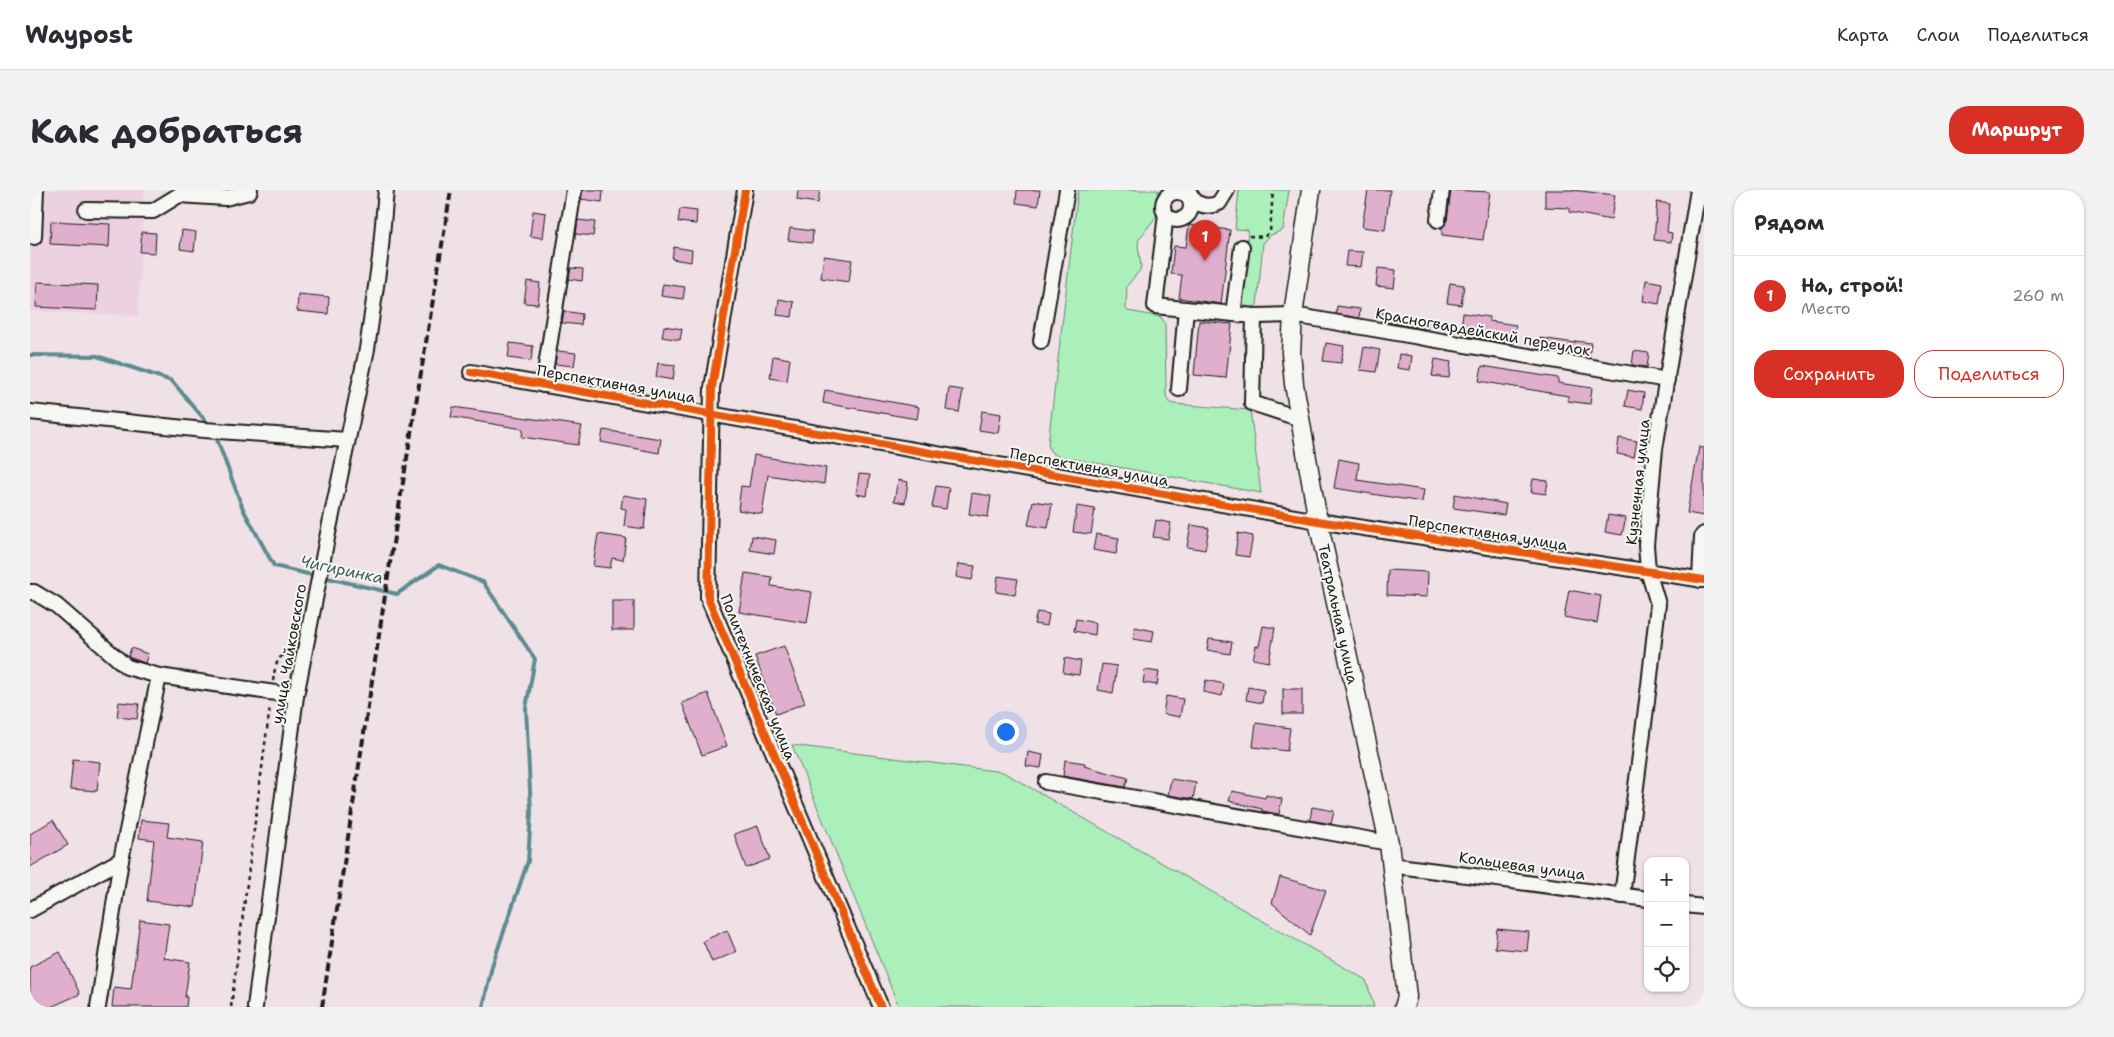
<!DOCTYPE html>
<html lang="ru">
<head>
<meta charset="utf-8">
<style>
  body { margin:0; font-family:"Shantell Sans",sans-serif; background:#f2f2f3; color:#2b2b33 }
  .controls { position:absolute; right:15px; bottom:15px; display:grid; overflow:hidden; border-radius:10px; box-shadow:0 1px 4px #0004 }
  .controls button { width:45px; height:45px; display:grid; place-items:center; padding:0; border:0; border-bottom:1px solid #e1e1e2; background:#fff; color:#2b2b33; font:25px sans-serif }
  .you { position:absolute; left:975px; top:541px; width:18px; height:18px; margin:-12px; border:4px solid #fff; border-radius:50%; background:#1a73e8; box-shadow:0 0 0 8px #1a73e833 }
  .badge { display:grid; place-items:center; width:32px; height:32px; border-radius:50%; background:#d93025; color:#fff; font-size:16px; font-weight:700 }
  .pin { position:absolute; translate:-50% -41px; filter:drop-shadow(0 1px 2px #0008) }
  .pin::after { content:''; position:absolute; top:26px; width:18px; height:15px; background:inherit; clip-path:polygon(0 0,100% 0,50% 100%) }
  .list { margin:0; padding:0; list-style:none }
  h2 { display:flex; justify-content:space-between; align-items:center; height:65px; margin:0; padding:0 20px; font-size:21px }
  h2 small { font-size:16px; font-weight:400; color:#7c7c81 }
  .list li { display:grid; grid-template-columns:32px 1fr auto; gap:15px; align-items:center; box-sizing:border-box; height:80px; padding:0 20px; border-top:1px solid #e1e1e2 }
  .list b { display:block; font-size:19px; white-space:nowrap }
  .list p { margin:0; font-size:16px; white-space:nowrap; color:#7c7c81 }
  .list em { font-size:16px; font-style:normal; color:#7c7c81 }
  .actions { display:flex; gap:10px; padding:15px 20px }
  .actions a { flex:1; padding:11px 0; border:1px solid #d93025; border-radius:20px; text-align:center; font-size:18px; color:#d93025 }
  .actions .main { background:#d93025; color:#fff }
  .icon { flex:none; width:28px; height:28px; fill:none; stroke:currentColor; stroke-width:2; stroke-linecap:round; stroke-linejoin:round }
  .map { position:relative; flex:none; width:1674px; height:817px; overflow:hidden; border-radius:20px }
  header { display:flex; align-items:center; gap:30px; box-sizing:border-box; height:70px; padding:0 25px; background:#fff; border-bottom:1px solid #e1e1e2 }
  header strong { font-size:24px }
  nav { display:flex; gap:28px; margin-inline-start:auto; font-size:18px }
  .intro { display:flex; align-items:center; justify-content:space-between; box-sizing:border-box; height:120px; padding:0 30px }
  h1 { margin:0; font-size:35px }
  .button { padding:12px 22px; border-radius:20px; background:#d93025; color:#fff; font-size:18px; font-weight:700 }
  main { display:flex; gap:30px; padding:0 30px }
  aside { flex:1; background:#fff; border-radius:20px; box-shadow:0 1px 4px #0004 }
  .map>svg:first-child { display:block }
  .built { fill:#ecd2e0 }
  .green { fill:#abf0bb; stroke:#64866c }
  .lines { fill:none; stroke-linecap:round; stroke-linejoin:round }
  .stream { stroke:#5c8c90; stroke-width:4 }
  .building { fill:#e1afce; stroke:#1c1c1c }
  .minor-casing { stroke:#1c1c1c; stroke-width:18 }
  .major-casing { stroke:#1c1c1c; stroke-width:21 }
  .path { stroke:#1c1c1c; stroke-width:2.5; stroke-dasharray:4 4; stroke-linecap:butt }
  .minor { stroke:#f6f6f2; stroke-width:14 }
  .major { stroke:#f6f6f2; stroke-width:18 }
  .rail { stroke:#1c1c1c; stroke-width:4; stroke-dasharray:8 4; stroke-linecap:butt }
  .cycleway-casing { stroke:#f6f6f2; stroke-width:11 }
  .cycleway { stroke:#e8590c; stroke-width:8 }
  .labels { text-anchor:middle; stroke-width:4; stroke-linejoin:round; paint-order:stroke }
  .street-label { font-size:15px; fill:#1c1c1c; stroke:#f6f6f2 }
  .water-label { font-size:16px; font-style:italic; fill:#415d60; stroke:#f6f6f2 }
</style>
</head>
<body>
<header>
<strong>Waypost</strong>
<nav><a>Карта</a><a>Слои</a><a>Поделиться</a></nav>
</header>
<div class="intro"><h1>Как добраться</h1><a class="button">Маршрут</a></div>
<main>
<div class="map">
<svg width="1674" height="817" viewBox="0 0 1674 817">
  <rect width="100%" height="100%" fill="#f0e1e7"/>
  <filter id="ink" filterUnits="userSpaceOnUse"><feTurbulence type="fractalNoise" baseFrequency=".02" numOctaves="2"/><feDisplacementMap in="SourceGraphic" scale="10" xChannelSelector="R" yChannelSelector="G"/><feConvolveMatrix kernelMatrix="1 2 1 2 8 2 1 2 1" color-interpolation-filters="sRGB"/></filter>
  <g filter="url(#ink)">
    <path class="built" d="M11,0H116L114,3L108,126L0,121V52Z"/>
    <g class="green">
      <path d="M1048,0H1128L1126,27L1109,49L1108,55L1111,76L1110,80L1097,96L1096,119L1098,121L1131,127L1135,134L1136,205L1138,211L1144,214L1220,220L1231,303L1027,266L1020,261L1018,254Z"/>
      <path d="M1209,0H1259L1253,40L1241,45L1233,53L1227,115C1221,119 1216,117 1211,113L1218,40L1205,39Z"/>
      <path d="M762,555L973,582L1336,790L1344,817H869Z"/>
    </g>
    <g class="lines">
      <g class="stream">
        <path d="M0,165L67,166L142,191L180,236"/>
        <path d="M185,244L213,319L244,376L286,386"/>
        <path d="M293,387L367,404L409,375L453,392L505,469L496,518L501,622L498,671L462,776L453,817"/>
      </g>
    </g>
    <g class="building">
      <path d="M553,0H573L572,12L551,9Z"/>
      <path d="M768,0H790L788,13L767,10Z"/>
      <path d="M987,0H1010L1008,16L986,13Z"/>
      <path d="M1338,0H1360L1355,40L1332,37Z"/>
      <path d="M1421,0L1460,2L1453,50L1412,45V37L1417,31Z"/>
      <path d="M1515,0H1542L1585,5L1581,30L1539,22V18L1515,17Z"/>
      <path d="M1627,12L1640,14L1637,42L1642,43L1641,52L1624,50Z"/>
      <path d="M650,19L667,21L666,34L648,32Z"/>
      <path d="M503,21L516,23L513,48L500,46Z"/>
      <path d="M548,30L565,32L563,46L546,44Z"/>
      <path d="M21,31L80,34L79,57L20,54Z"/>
      <path d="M1159,35L1200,40L1191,114L1149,108L1152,85L1141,84L1144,56L1156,57Z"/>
      <path d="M760,38L783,41L782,53L758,50Z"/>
      <path d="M152,40L166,42L164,61L150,59Z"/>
      <path d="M112,42L126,43L125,63L110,62Z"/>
      <path d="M644,57L662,60L661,72L642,69Z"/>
      <path d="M1317,61L1333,62L1331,77L1315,76Z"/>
      <path d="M794,66L822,70L819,92L791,88Z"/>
      <path d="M541,78L553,79L552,91L539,89Z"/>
      <path d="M1348,78L1366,80L1364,98L1346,96Z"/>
      <path d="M1616,90L1632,93L1629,114L1613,111Z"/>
      <path d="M497,91L510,93L508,114L494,113Z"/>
      <path d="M7,92L68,95L67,120L6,117Z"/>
      <path d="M1420,93L1434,95L1431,115L1417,113Z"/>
      <path d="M633,94L655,97L653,109L631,106Z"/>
      <path d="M268,104L299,107L298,124L267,121Z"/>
      <path d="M749,109L764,112L762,127L747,125Z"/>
      <path d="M1307,116L1330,119L1329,128L1306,124Z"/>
      <path d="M534,121L552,124L551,135L532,133Z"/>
      <path d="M1352,122L1399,129L1397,139L1351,131Z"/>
      <path d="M1433,123L1459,127V131L1486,135L1483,154L1430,145Z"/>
      <path d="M1169,131L1202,134L1196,188L1164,185Z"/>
      <path d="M634,136L652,139L650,150L632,147Z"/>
      <path d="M1510,148L1545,153V151L1561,153L1559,167L1508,159Z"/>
      <path d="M480,153L503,156L501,171L478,168Z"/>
      <path d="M1296,153L1314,156L1311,173L1293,171Z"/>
      <path d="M1334,157L1350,160L1346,182L1330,180Z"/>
      <path d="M527,161L546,163L544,176L525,174Z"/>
      <path d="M1604,161L1619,163L1617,177L1602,175Z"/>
      <path d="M1369,164L1382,166L1380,180L1367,178Z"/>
      <path d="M743,166L760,169L757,191L740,188Z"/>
      <path d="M1405,169L1421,172L1419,188L1402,186Z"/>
      <path d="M628,173L645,175L643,190L626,187Z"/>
      <path d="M1452,176L1528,188V193L1562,198L1560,214L1538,211V206L1449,191Z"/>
      <path d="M919,198L933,200L929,222L916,220Z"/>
      <path d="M795,200L889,217L887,229L793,213Z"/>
      <path d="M1598,200L1614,203L1612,219L1595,216Z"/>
      <path d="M423,217L552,236L548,255L492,247L493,239L421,227Z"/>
      <path d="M952,221L971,224L968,243L949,240Z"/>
      <path d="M573,240L631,249L629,263L571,252Z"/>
      <path d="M1589,248L1607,251L1604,267L1587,264Z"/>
      <path d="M1669,257L1674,258V326L1657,323Z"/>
      <path d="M724,265L796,278L794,294L738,285L732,324L708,320L711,296L719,297Z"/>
      <path d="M1309,269L1329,273L1327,290L1394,300L1392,312L1304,298Z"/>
      <path d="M829,284L840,285L837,306L826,304Z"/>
      <path d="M1503,289L1518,291L1516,304L1501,302Z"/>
      <path d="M868,290L878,292L875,313L864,311Z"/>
      <path d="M906,296L919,298L916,319L902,317Z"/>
      <path d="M942,303L961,306L958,327L939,324Z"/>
      <path d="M1425,304L1476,314L1474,325L1423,318Z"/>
      <path d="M593,305L617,309L614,339L594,336L596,319L591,318Z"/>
      <path d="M1003,311L1022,314L1018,338L998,335Z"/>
      <path d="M1047,316L1065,319L1061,344L1043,342Z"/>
      <path d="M1578,325L1596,328L1592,345L1575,342Z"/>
      <path d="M1126,330L1141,333L1138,349L1123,347Z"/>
      <path d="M1161,335L1179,338L1175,360L1157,357Z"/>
      <path d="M1208,343L1223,346L1219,367L1205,365Z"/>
      <path d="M568,344L596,348L593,370L582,368L580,378L563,376Z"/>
      <path d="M1066,344L1089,348L1086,364L1063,360Z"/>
      <path d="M722,346L746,350L744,364L720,360Z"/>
      <path d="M928,374L945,376L942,390L926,387Z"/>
      <path d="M1358,380L1398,382L1397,407L1357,405Z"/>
      <path d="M715,383L742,387L741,396L782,402L777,433L709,422Z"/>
      <path d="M968,386L988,389L985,405L966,402Z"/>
      <path d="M1539,400L1571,406L1567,433L1534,427Z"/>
      <rect x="582" y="411" width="22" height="29"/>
      <path d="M1007,422L1019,424L1017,436L1004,434Z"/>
      <path d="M1046,429L1066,433L1065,445L1044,441Z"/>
      <path d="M1233,436L1245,438L1239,472L1223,469L1226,456H1229Z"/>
      <path d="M1105,437L1124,441L1122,452L1103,449Z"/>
      <path d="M1179,449L1202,452L1200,464L1177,460Z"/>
      <path d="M754,456L775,513L746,524L725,466Z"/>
      <path d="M101,458L118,464L115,473L98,467Z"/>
      <path d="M1035,468L1051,471L1049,485L1033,483Z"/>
      <path d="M1072,474L1087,476L1083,503L1068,500Z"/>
      <path d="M1115,480L1129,482L1127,495L1113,493Z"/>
      <path d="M1176,490L1194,494L1192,506L1173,502Z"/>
      <path d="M1218,497L1234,500L1232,513L1216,510Z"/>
      <rect x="1253" y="499" width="19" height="25"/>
      <path d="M678,503L697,556L672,565L652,513Z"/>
      <path d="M1136,506L1153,509L1150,527L1133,524Z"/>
      <path d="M89,512L109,514L107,529L87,527Z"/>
      <path d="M1226,533L1260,538L1257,561L1223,557Z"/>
      <path d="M998,562L1013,565L1011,578L996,576Z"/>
      <path d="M43,569L70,572L67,601L40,599Z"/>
      <path d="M1035,570L1055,573L1054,576L1098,588L1095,597L1033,586Z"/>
      <path d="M1141,589L1166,593L1163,609L1138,605Z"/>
      <path d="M1202,601L1235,608L1236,605L1252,609L1249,624L1232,621V619L1199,611Z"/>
      <path d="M1282,617L1304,621L1301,634L1280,630Z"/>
      <path d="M23,630L38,655L0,677V644Z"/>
      <path d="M111,630L139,633L137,647L173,652L165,717L117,711L124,650L109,648Z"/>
      <path d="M728,636L740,669L716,678L704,644Z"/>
      <path d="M1250,687L1296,700L1280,745L1242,713Z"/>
      <path d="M110,730L139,734L134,768L160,772L155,807H157L156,817H82L84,797L101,799Z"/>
      <path d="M1467,739L1499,742L1497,761L1465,758Z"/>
      <path d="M697,740L706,762L682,772L673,751Z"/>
      <path d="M30,762L50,804L21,817H0V777Z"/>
    </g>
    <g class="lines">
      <g class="minor-casing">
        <g id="minor">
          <path d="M715,0L682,198L678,408L851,817"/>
          <path d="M1159,1C1164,15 1176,19 1189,13L1197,0"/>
          <circle cx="1147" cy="16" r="14"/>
          <path d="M56,20L123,21L149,5L195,8L219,2L220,0"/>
          <path d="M1136,24L1125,116L1224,126L1263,125L1637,190"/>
          <path d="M1408,30L1412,0"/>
          <path d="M4,47L6,0"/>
          <path d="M1203,124L1212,57"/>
          <path d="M1224,126L1222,213L1271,229"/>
          <path d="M1011,151L1037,0"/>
          <path d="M441,182L1288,331L1674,390"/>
          <path d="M513,195L544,0"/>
          <path d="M1149,199L1156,119"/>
          <path d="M0,222L174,240L317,250"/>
          <path d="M1670,390L1672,346L1674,344"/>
          <path d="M0,402H4L27,416L97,477L129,486"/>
          <path d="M1016,592L1359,653"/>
          <path d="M1361,675L1618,709"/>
          <path d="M1592,706L1619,495L1628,414L1618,381L1616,355L1625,259L1668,0"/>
          <path d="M1655,715L1674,717"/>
          <path d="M0,720L91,670"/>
          <path d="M68,817L91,670L129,486L266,506"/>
          <path d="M225,817L266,506L297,348L337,159L350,68L356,0"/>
        </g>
      </g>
      <g class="major-casing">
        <path id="major" d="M1281,0L1263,125L1261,163L1264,194L1288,331L1359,653L1377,807L1374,817"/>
      </g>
      <g class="path">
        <path d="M1219,46L1234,47L1240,42L1243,0"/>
        <path d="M243,491C245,477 246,468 259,460L266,428"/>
        <path d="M201,817L240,516"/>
      </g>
      <use href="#minor" class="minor"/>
      <use href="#major" class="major"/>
      <path class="rail" d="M292,817L364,347L421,0"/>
      <g class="cycleway-casing">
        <g id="cycleway">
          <path d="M715,0L682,198L678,408L851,817"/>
          <path d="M441,182L1288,331L1674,390"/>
        </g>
      </g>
      <use href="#cycleway" class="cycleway"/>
    </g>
  </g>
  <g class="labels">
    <g class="street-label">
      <text transform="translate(1453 142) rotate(10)" y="5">Красногвардейский переулок</text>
      <text transform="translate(586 194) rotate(10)" y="5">Перспективная улица</text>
      <text transform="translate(1059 277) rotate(10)" y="5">Перспективная улица</text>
      <text transform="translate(1608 292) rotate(-84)" y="5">Кузнечная улица</text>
      <text transform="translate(1458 343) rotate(9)" y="5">Перспективная улица</text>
      <text transform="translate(1308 424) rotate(78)" y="5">Театральная улица</text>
      <text transform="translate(259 464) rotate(-80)" y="5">улица Чайковского</text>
      <text transform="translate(728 487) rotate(68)" y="5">Политехническая улица</text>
      <text transform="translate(1492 676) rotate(8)" y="5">Кольцевая улица</text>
    </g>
    <g class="water-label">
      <text transform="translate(312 379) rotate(12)" y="6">Чигиринка</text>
    </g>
  </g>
</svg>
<div class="controls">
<button>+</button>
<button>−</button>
<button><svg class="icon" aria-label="locate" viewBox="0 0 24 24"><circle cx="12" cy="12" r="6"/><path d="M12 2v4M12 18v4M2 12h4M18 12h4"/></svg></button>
</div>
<div class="you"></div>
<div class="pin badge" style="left:1175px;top:71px">1</div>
</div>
<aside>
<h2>Рядом<small></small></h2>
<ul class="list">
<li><span class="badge">1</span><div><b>На, строй!</b><p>Место</p></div><em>260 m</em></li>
</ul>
<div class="actions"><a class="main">Сохранить</a><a>Поделиться</a></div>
</aside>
</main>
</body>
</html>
